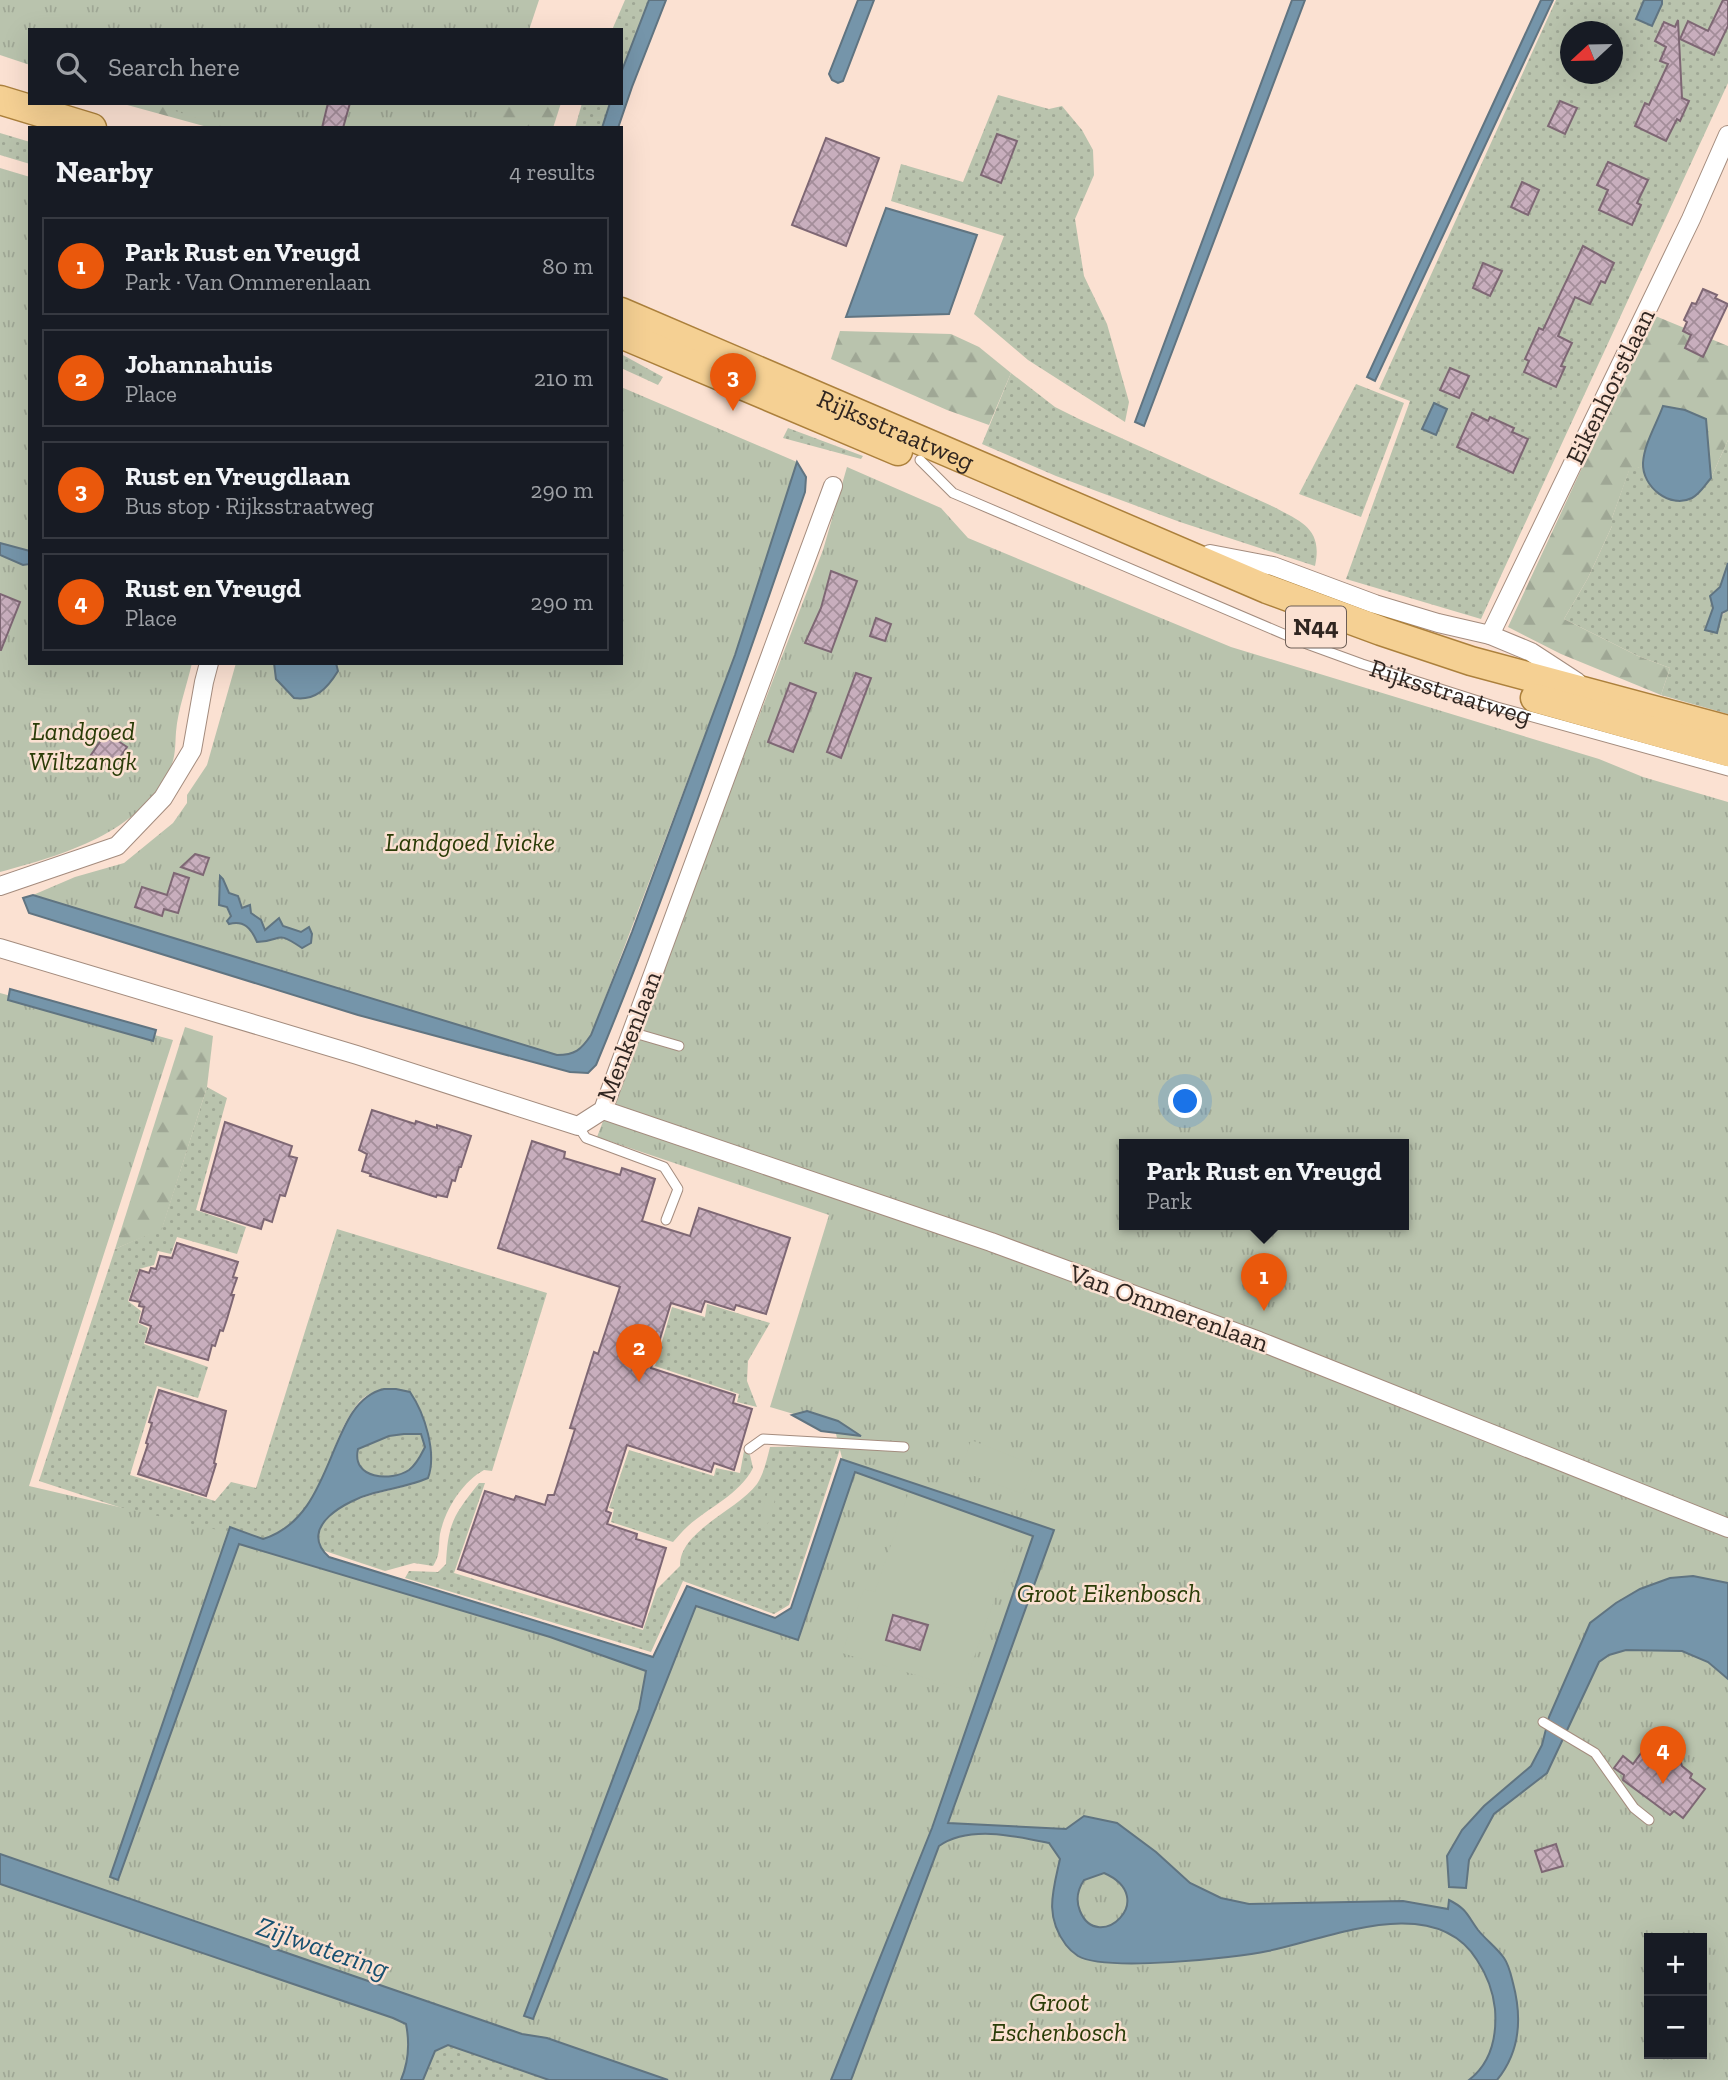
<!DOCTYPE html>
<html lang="en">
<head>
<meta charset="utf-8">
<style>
  body { margin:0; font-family:"Zilla Slab",serif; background:#242831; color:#f1f3f6 }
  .controls { position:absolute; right:21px; bottom:21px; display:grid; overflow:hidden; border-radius:0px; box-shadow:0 7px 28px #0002 }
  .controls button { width:63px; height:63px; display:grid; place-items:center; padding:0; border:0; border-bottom:2px solid #363941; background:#171b24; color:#f1f3f6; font:35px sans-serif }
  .compass { position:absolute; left:1560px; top:21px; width:63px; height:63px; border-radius:50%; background:#171b24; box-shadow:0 7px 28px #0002; rotate:248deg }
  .you { position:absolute; left:1186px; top:1102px; width:24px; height:24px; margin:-18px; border:5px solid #fff; border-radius:50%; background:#1a73e8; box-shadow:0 0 0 10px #1a73e833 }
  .badge { display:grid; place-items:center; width:46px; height:46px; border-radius:50%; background:#ea580c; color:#fff; font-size:23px; font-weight:700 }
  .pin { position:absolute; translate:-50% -58px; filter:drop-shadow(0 2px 4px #0008) }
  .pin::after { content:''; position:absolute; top:37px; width:24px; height:21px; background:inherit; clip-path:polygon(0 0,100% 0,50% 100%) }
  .popup { position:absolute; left:1119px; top:1139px; width:290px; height:91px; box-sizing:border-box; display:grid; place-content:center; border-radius:0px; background:#171b24; filter:drop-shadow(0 2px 5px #0005); font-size:23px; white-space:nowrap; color:#9ea1a6 }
  .popup b { font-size:26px; color:#f1f3f6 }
  .popup::after { content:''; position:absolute; left:50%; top:100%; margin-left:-14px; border:14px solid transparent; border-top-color:#171b24 }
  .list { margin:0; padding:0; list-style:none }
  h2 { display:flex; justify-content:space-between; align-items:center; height:91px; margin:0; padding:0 28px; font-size:30px }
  h2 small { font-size:23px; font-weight:400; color:#9ea1a6 }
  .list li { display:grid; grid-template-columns:46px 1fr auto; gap:21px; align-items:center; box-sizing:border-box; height:98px; margin:0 14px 14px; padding:0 14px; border:2px solid #363941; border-radius:0px }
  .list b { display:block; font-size:26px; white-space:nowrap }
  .list p { margin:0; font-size:23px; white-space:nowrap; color:#9ea1a6 }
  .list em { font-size:23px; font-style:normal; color:#9ea1a6 }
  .icon { flex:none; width:38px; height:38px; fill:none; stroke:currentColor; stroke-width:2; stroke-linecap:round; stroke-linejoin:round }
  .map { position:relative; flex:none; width:1728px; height:2080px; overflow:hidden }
  .search { position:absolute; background:#171b24; box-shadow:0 7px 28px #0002; left:28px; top:28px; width:595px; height:77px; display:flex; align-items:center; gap:18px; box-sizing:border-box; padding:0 24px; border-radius:0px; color:#9ea1a6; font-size:26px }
  .panel { position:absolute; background:#171b24; box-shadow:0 7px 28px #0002; left:28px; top:126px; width:595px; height:539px; border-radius:0px }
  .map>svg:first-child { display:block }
  .grass { fill:url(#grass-dots); fill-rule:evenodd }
  .forest { fill:url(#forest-firs) }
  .park { fill:url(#park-tufts); fill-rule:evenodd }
  .pitch { fill:#b9c3ad }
  .water { fill:#7595aa; stroke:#607481; stroke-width:2; fill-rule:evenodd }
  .building { fill:url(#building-cross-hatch); stroke:#7e6774; stroke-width:2 }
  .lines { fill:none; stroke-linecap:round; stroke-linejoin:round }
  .lane-casing { stroke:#a48c7e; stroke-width:11 }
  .street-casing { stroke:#a48c7e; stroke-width:20 }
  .primary-casing { stroke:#ac803c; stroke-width:31 }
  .lane { stroke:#fff; stroke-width:9 }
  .street { stroke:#fff; stroke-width:18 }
  .primary { stroke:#f5d093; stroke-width:28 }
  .labels { text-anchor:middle; stroke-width:5; stroke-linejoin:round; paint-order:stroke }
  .shield { fill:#fbe1d2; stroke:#6d5e56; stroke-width:2 }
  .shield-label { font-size:24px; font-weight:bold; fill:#302621 }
  .street-label { font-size:26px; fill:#302621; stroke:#fbe1d2 }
  .park-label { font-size:26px; font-style:italic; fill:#2a3c07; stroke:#fbe1d2 }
  .water-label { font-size:28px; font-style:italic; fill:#175070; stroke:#fbe1d2 }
</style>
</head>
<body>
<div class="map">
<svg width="1728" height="2080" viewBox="0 0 1728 2080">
  <defs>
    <pattern id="grass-dots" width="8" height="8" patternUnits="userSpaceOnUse" patternTransform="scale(1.75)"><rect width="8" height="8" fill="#b9c3ad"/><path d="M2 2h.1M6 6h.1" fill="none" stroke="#9fa795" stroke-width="1.8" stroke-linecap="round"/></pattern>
    <pattern id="forest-firs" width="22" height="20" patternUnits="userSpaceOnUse" patternTransform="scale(1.75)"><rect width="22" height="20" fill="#b9c3ad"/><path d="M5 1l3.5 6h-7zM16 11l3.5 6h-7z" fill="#9fa795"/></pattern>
    <pattern id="park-tufts" width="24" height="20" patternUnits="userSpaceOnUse" patternTransform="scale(1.75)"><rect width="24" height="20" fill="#b9c3ad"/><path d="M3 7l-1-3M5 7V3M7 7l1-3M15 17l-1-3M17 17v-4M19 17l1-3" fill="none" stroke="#9fa795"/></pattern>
    <pattern id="building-cross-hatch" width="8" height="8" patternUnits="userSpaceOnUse" patternTransform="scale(1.75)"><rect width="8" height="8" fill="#c8aebd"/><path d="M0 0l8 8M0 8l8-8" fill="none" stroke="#a38d99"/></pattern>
  </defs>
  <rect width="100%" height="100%" fill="#fbe1d2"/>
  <g class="grass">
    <path d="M625,0H649L621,73V30H612Z"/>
    <path d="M1556,0H1728V83L1481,619L1346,579L1410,401L1379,389ZM1570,32H1612V74H1570Z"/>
    <path d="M998,95L1049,109L1062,106L1082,130L1093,150L1094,175L1075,219L1084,276L1107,324L1129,402L1125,422L1028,360L974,314L1004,236L891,201L901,164L963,182Z"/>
    <path d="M582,103H610L602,128H575Z"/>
    <path d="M0,133L30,142V164L0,155Z"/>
    <path d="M621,354L663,377L658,385L621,368Z"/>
    <path d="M1011,373L1055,407L1079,419L1274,507C1302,522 1323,529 1315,566L1180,522L1056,476L982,444Z"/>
    <path d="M1356,384L1404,403L1361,517L1299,494Z"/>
    <path d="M788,428L863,456L861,459L783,438Z"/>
    <path d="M1728,440V563L1720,587L1710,596L1713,608L1706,630L1728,610V714L1661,695L1670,668L1638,656L1564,619L1588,578L1612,526V518L1629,470L1643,466L1645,475L1657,493L1694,497L1711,478Z"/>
    <path d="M207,1087L227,1098L196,1210L246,1227L237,1254L177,1237L171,1254L158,1251L154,1265L139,1269L128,1301L141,1311L138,1323L148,1328L144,1344L208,1367L198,1398L157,1386L130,1475L215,1501L231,1482L256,1488L337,1229L547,1293L492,1471L484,1470C462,1482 445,1510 440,1534C438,1548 441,1553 433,1566L414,1563L385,1571L319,1549C309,1502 382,1493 414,1484L430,1447L417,1402L410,1392C394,1388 371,1388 359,1402C322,1447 329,1519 263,1539L231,1527L223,1541L39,1481L115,1249L162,1228Z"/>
    <path d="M707,1304L770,1323L748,1361L747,1381L757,1407L737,1402L739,1394L655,1366L672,1307L705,1317Z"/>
    <path d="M404,1434H421L425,1447C421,1455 417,1464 409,1470C390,1482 352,1479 358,1449L389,1436Z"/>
    <path d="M841,1446L789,1605L774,1614L683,1581L651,1652L405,1578L409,1571L438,1572L446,1564C448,1522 454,1515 479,1483H485L454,1573L643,1630L657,1589L680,1566C679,1531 738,1510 757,1484C764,1473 767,1459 770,1447Z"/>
    <path d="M629,1450L714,1476L716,1468L740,1473L744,1451L750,1455L753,1468C739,1495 709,1507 688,1526C682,1531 678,1537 673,1542L611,1522L614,1509L609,1508Z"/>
    <path d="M448,2045L549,2080H423L435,2051Z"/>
  </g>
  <g class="forest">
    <path d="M120,103H296L290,128H211Z"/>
    <path d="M375,103H561L553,128H371Z"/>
    <path d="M1653,315L1728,346V440L1711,478L1709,457L1663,406L1645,455L1643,466L1629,471L1612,518V526L1588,578L1564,619L1638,656L1670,668L1661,695L1561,654L1508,627Z"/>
    <path d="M840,331L951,334L979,347L1011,373L989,425L947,410L831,359Z"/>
    <path d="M185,1027L213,1036L207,1087L162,1229L115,1249Z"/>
  </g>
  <g class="park">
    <path d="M0,0H539L529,30H30V65L0,55Z"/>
    <path d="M151,103H504L496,128H227Z"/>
    <path d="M0,168L30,177V556L0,545Z"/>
    <path d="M621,387L797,462L735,655L591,1035C581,1050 575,1055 557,1055L33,895L75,877L124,863L173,823L187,803V795L207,765L236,663H621Z"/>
    <path d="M847,467L941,508L968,538L1231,647L1599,759L1643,777L1728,802V2080H585L433,2031L413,2080H0V993L173,1040L29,1486L235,1534L659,1667L691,1594L791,1629L845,1470L834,1426L770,1407L829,1215L597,1137L823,550ZM1124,1145H1404V1225H1124ZM1649,1938H1702V2054H1649Z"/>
    <path d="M0,549L30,560V663H192C187,685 178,709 176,732C175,745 176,756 170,769C140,833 63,855 0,872Z"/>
  </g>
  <g class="pitch">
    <path d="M971,1440L1034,1465L1023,1494L961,1471Z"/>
    <path d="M768,1491L777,1493L766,1529L758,1526Z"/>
    <path d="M909,1491L1019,1530L963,1689L842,1653L864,1589L875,1592Z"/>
  </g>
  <g class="water">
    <path d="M649,0H666L632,87L618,128H602L610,103H621V73Z"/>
    <path d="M858,0H874L843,81L838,83L832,80L829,74Z"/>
    <path d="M1292,0H1305L1144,426L1135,422Z"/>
    <path d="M1541,0H1553L1375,381L1367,377Z"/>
    <path d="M1644,0H1662V4L1652,26L1636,19Z"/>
    <path d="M886,208L977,235L949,314L846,317Z"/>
    <path d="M1434,403L1447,409L1436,435L1422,429Z"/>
    <path d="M1663,406L1685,410L1706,419L1711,478C1705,485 1700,494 1692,498C1670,509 1642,487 1643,463C1644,444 1657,423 1663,406Z"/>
    <path d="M797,462L806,477L805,492C738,684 674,877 596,1065L588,1073L570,1072L358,1015L29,913L23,898L33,895L557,1055C575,1055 581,1050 591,1035L632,932L735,655Z"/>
    <path d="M0,543L30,551V564L23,565L0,555Z"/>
    <path d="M1728,563V610L1722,613L1717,633L1705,630L1713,608L1710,596L1720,587Z"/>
    <path d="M274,663H336L338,671C327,689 315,701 294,698L276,679Z"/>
    <path d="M220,876L223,879L229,893L238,896L242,908L250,905L251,913L261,920L265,930L279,918L283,926L301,932L309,927L312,934L311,943L302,948C274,929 284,941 257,942C251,928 244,920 229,924L227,921L231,916L227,907L219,905Z"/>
    <path d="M10,989L156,1030L153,1041L8,1000Z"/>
    <path d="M384,1389H396L410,1392C425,1414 437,1453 428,1478C410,1486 392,1488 374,1493C347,1500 296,1527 329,1557L653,1657L687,1586L775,1618L791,1608L841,1459L1054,1530L948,1823L1066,1829L1084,1816L1117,1823L1156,1852L1190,1883L1221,1898L1249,1904L1403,1901L1448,1909L1449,1900C1467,1909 1467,1915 1478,1930C1486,1940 1497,1948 1504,1958C1509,1965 1511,1975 1513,1983C1522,2017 1520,2052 1497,2080H1469C1491,2063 1497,2036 1495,2009C1493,1990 1487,1975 1477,1960C1434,1891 1328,1939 1268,1951C1235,1958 1105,1972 1078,1956C1075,1954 1069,1949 1066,1945C1044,1916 1053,1891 1060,1859L1049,1843C1016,1836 969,1825 939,1846L851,2080H831L932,1828L1033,1536L855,1472L798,1640L696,1606L533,2019L524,2016L639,1709L646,1671L550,1637L239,1544L118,1880L110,1877L230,1527L263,1539C338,1516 326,1402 384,1389ZM404,1434H421L425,1447C421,1455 417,1464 409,1470C391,1482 351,1479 358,1449L389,1436ZM1104,1873C1161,1898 1098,1955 1080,1911C1075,1899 1078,1889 1084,1880Z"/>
    <path d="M807,1411L838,1421L861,1436L821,1431L792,1415Z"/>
    <path d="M1693,1576L1728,1583V1679L1708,1662L1682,1651L1626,1650L1609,1655L1599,1662L1547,1773L1494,1814L1469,1860L1466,1888L1449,1887L1447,1856L1462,1830L1484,1806L1531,1766L1542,1745L1549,1717L1590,1623L1616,1603L1640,1589L1670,1578Z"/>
    <path d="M0,1854L522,2034L547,2038L668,2080H549L448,2045L435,2051L423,2080H401C409,2061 410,2044 406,2024L393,2018L0,1884Z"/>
  </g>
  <g class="building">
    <path d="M1723,0H1728V26L1714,55L1680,39L1688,21L1708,31Z"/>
    <path d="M1678,20L1682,98L1689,101L1680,121L1677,119L1666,141L1635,126L1645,103L1649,105L1668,64L1660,61L1666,47L1655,41L1664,22L1675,27Z"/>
    <path d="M1560,101L1577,108L1565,134L1548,126Z"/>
    <path d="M328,103H350L343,128H322Z"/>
    <path d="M997,134L1017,141L1001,183L981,175Z"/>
    <path d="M826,138L879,158L846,246L792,225Z"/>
    <path d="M1608,162L1648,180L1637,203L1641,205L1632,225L1599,210L1608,190L1597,185Z"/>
    <path d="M1522,182L1539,190L1528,215L1511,207Z"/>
    <path d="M1583,246L1614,263L1605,283L1601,281L1590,304L1575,297L1558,336L1572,343L1561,366L1565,367L1556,387L1524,372L1529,361L1525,359L1539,328L1543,330Z"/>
    <path d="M1483,263L1502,271L1490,296L1473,288Z"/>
    <path d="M1703,289L1717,295L1715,298L1728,304L1703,357L1685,348L1691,335L1683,331L1687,322L1684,320L1692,303L1696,304Z"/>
    <path d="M1450,368L1469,376L1459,398L1440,390Z"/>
    <path d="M1472,413L1488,421L1490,417L1514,428L1512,432L1528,439L1513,473L1457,447Z"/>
    <path d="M831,571L857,581L831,652L805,643L821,608Z"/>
    <path d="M0,594L20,602L1,650H0Z"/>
    <path d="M876,618L891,624L885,641L870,636Z"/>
    <path d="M856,673L871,678L841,758L827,752Z"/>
    <path d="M790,683L816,693L793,752L768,742Z"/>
    <path d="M106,733L127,747L112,769L91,755Z"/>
    <path d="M195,854L209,858L203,875L181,867Z"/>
    <path d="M174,873L189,878L178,913L164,909L162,916L135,907L142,887L167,895Z"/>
    <path d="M372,1110L415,1124L416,1121L437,1128V1125L471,1136L461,1167H459L455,1181L452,1180L447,1197L437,1195L436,1197L370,1176L371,1174L362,1171L367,1154L359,1150Z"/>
    <path d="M225,1122L292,1146L289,1156L297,1158L285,1196L280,1195L272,1222L264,1219L261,1229L201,1210Z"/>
    <path d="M532,1141L565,1152L564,1158L620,1175L622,1168L655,1179L642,1221L690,1236L699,1208L790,1238L766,1314L736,1305L734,1310L705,1301L701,1312L671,1303L651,1368L735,1395L733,1403L752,1409L734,1470L714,1463L711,1472L627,1445L606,1511L611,1513L607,1524L637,1534L636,1539L666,1548L642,1627L458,1569L485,1491L514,1500L516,1496L545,1505L548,1495H554L575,1429L570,1428L594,1352L598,1354L620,1287L498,1248Z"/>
    <path d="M177,1243L238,1262L233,1277L237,1278L231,1295H234L227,1319L223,1331L220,1330L215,1346L212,1345L208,1360L146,1342L151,1326L140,1322L144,1307L139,1306L140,1302L130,1300L140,1270L149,1273L151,1268L156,1269L160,1256L172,1258Z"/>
    <path d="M159,1390L226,1411L214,1463L216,1464L206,1496L138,1474L148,1444L146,1443L152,1423L149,1422Z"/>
    <path d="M893,1615L928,1625L920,1650L886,1640Z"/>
    <path d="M1647,1745L1652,1750L1654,1747L1664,1754L1672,1753L1680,1759L1682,1766L1692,1774L1690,1778L1705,1789L1683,1818L1674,1811L1670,1815L1623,1780L1624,1775L1614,1768L1623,1756L1633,1764Z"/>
    <path d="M1556,1844L1563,1866L1542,1872L1535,1851Z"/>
  </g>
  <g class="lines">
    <g class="lane-casing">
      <g id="lane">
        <path id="s1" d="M920,460L953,493L1307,644L1362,664L1497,707L1728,771"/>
        <path d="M631,1032L679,1046"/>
        <path d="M578,1126L586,1138L664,1167L678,1189L666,1220"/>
        <path d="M749,1449L763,1439L904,1447"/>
        <path d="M1543,1722L1595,1753L1634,1808L1649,1820"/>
      </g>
    </g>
    <g class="street-casing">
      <g id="street">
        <path d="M1210,554L1273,566L1375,604L1438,623L1490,635L1531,652L1577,682"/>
        <path d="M1490,635L1691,219L1728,135"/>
        <path d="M0,886L117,846L163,798L192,750L204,682L209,663"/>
        <path d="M0,948L357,1055L578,1126L603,1110L833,486"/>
        <path d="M603,1110L991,1242L1259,1341L1728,1528"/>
      </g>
    </g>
    <g class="primary-casing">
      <g id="primary">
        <path d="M0,100L92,128"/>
        <path id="s2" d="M621,312L1267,589L1381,631L1471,661L1728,730"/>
        <path d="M621,334L898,451"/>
        <path d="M1535,698L1728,752"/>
      </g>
    </g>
    <use href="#lane" class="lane"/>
    <use href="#street" class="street"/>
    <use href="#primary" class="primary"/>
  </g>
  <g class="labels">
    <rect class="shield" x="1286" y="606.5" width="60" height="41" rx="5"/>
    <g class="shield-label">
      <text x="1316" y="635">N44</text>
    </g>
    <g class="street-label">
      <text transform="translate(1610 386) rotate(-64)" y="9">Eikenhorstlaan</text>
      <text dy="9" stroke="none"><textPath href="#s2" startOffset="299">Rijksstraatweg</textPath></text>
      <text dy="9" stroke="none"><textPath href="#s1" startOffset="583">Rijksstraatweg</textPath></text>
      <text transform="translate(629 1036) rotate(-69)" y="9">Menkenlaan</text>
      <text transform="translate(1169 1308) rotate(20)" y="9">Van Ommerenlaan</text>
    </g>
    <g class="park-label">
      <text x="83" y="740">Landgoed<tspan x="83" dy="30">Wiltzangk</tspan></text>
      <text x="470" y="851">Landgoed Ivicke</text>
      <text x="1109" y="1602">Groot Eikenbosch</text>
      <text x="1059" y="2011">Groot<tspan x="1059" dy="30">Eschenbosch</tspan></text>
    </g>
    <g class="water-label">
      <text transform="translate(323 1947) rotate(19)" y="10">Zijlwatering</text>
    </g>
  </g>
</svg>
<div class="controls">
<button>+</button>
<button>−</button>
</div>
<svg class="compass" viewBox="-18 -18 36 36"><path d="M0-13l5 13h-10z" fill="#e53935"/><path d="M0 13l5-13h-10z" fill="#9ea1a6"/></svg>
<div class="you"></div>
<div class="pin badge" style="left:1264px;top:1311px">1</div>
<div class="popup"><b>Park Rust en Vreugd</b>Park</div>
<div class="pin badge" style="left:639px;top:1382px">2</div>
<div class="pin badge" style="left:733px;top:411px">3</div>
<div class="pin badge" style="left:1663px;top:1784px">4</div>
<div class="search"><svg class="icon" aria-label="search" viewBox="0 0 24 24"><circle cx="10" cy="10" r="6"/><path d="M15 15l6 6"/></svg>Search here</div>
<section class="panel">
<h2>Nearby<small>4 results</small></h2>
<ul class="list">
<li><span class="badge">1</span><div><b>Park Rust en Vreugd</b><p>Park · Van Ommerenlaan</p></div><em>80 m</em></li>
<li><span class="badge">2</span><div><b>Johannahuis</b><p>Place</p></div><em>210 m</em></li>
<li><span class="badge">3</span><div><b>Rust en Vreugdlaan</b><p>Bus stop · Rijksstraatweg</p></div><em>290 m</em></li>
<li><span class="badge">4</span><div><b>Rust en Vreugd</b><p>Place</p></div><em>290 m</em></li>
</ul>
</section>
</div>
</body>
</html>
